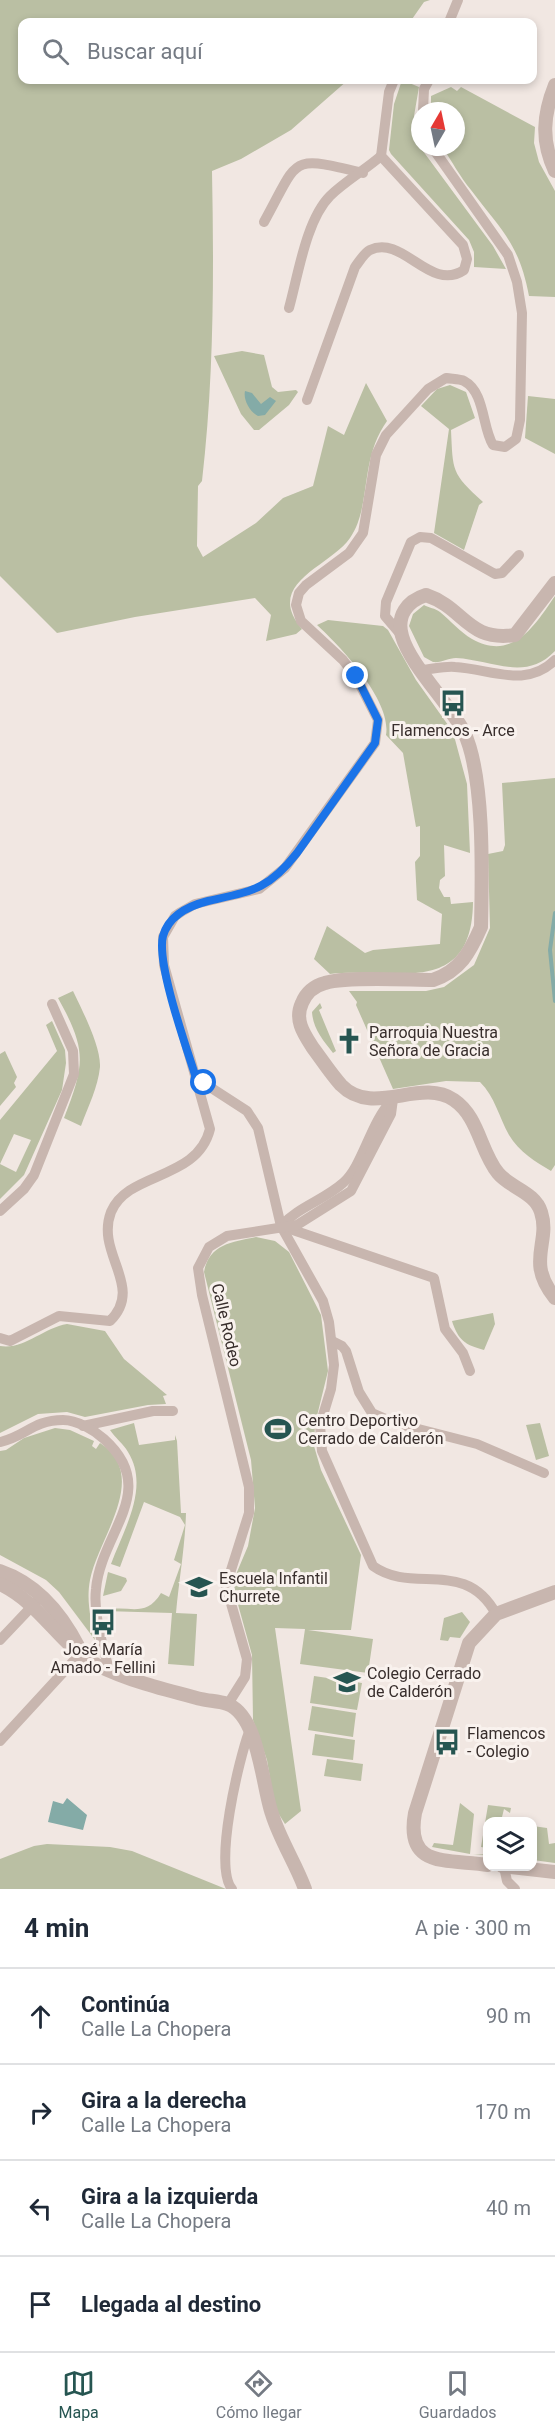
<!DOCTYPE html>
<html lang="es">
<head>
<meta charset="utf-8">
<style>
  body { margin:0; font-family:Roboto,sans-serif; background:#f2f2f3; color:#1f2937 }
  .controls { position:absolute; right:18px; bottom:18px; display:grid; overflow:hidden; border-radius:12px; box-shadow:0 3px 9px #0003 }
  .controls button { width:54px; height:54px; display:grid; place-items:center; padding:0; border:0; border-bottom:2px solid #e0e1e3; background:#fff; color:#1f2937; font:30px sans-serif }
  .compass { position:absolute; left:411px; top:102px; width:54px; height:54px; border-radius:50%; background:#fff; box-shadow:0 3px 9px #0003; rotate:9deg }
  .stop { position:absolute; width:18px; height:18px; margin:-14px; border:4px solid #1a73e8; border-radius:50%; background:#fff }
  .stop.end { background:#1a73e8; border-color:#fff; box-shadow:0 2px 6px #0008 }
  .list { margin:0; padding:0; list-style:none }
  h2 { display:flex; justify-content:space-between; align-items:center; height:78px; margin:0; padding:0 24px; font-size:26px }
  h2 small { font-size:20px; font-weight:400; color:#747a83 }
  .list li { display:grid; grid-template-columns:39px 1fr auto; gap:18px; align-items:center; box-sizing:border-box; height:96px; padding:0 24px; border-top:2px solid #e0e1e3 }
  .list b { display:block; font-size:22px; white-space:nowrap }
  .list p { margin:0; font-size:20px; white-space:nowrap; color:#747a83 }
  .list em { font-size:20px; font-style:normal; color:#747a83 }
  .icon { flex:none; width:33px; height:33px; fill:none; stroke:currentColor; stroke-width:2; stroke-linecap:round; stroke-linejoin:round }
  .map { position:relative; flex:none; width:555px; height:1889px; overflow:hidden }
  .search { position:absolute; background:#fff; box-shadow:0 3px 9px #0003; left:18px; right:18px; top:18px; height:66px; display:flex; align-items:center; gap:15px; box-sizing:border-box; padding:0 21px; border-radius:12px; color:#747a83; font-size:22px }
  .sheet { height:462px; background:#fff }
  nav { display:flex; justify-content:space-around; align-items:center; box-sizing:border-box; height:84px; border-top:2px solid #e0e1e3; background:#fff; font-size:16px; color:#747a83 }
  nav a { display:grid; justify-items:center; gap:3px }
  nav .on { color:#265551 }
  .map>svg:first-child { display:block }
  .green { fill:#babfa3; fill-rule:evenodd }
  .water { fill:#84aba7 }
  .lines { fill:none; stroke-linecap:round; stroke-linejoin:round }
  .stream { stroke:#84aba7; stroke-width:4 }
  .minor { stroke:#c8b6af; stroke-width:10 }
  .tertiary { stroke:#c8b6af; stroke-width:14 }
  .route { stroke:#1a73e8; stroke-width:8 }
  .labels { text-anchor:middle; stroke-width:6; stroke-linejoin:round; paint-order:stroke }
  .poi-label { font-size:16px; fill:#382e2c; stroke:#f9f2ee; text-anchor:start }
  .street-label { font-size:16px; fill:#382e2c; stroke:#f9f2ee }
</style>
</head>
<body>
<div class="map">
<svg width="555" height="1889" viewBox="0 0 555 1889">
  <rect width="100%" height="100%" fill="#f1e7e2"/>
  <g class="green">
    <path d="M0,0H430L424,2L410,22H22V80H348L291,130L241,159L212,171C214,274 214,378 202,481L198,486L197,546L203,557L256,523L283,498L313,486L328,426L344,435L366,383L387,421C359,460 372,506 350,538C330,567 263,583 302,629L296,634L266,641L271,615L255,598L135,617L57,633L0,576Z"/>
    <path d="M402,80L419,87L414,116L420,147L493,246L506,269L474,267V252L469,240L391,154L389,150L394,104Z"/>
    <path d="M451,87L457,91L461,87L535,127L534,143L539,162L555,191V297L529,296C519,243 501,230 471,190C460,177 452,161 442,147H456V111H431V96Z"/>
    <path d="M242,351L264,355L272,387L278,392L296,390L298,392L289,405L259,430H254L241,414L214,356Z"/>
    <path d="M450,385L466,392L475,418L451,430C453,471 451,473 483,502L479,505L464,550L434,533L449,429L421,406L437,389Z"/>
    <path d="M528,396L555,399V454L525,438Z"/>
    <path d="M555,596V651C525,682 493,660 456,658C448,658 442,663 433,662L424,657L409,626L413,614L424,605C429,608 435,608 440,612C451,621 460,632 472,639C513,662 535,625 555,596Z"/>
    <path d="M328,620L383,626L388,630L416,680L453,732L467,784L470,853L444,845L445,876L440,880L439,888L444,897H450L451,904L473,902C472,999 394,967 330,974L314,959L327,926L365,953L373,950L440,944L442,914L417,900L415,862L420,856V826L416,827L403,753L386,735C392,701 341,647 317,625Z"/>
    <path d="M555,778V1165L551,1171C536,1162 519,1152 509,1135C499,1117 495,1097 480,1082L446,1081L393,1089L356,1005L357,1002L349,991H426L444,987L474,965L490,928L488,854L503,851L505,845L502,783Z"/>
    <path d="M73,991C82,1010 101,1046 100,1067C98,1087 88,1107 81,1126L64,1118C85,1064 87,1050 58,998Z"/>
    <path d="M320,1003L322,1008L319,1010L336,1051L333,1053C323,1040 313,1029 312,1012Z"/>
    <path d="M52,1021L65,1050L66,1063L62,1090L24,1175L0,1199V1120L57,1051L46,1025ZM14,1134L31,1140L16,1172L0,1164Z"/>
    <path d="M5,1051L17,1077L14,1083L16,1087L0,1106V1054Z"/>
    <path d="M256,1237L275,1241L289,1252L321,1315L328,1371L315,1424L314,1446L321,1470L361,1555L351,1630H308L373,1639L368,1673L300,1664L305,1629L275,1628L301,1811L285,1824L275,1808L267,1760L253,1720L252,1655L234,1590L237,1572L248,1546L255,1508L251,1460L204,1272C209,1244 232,1242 256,1237Z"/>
    <path d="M493,1313L495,1324L484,1350C465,1345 458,1340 452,1321Z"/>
    <path d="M67,1324L105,1331L124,1359L167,1395L163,1396L166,1404L148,1405L85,1417L67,1412L38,1414L0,1433V1346C24,1350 43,1328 67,1324Z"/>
    <path d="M134,1423L139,1445L175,1440V1435L177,1441L181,1513H186C185,1547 179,1580 176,1613L197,1614L194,1666L168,1664L172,1613L104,1611C127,1603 145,1620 161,1593L169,1597L181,1564L174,1560L185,1525L180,1517L144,1502L120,1567L111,1564C124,1529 150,1487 128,1452C123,1443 115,1438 110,1430Z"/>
    <path d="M540,1423L549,1456L536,1460L526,1425Z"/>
    <path d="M55,1428L70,1430L94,1441L92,1446L96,1449L100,1443C151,1476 98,1538 90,1580C86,1601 91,1620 95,1640L59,1592L46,1580L0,1555V1451L6,1450L24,1438Z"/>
    <path d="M108,1572L126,1578L127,1581L121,1591L103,1596Z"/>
    <path d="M462,1612L470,1622L460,1638L450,1637L448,1641L440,1640L444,1618Z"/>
    <path d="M314,1676L362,1683L357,1710L310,1703Z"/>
    <path d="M312,1706L356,1713L353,1737L308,1730Z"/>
    <path d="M315,1734L355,1740L353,1760L312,1755Z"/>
    <path d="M327,1759L363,1764L361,1781L324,1776Z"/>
    <path d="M460,1803L474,1814L470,1854L432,1847L434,1843L453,1845Z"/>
    <path d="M488,1805L511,1808L510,1813L504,1809L501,1821L488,1822L487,1855L473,1854H486L487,1848L481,1847Z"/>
    <path d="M533,1826L547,1828L549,1844L555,1843V1863L533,1860Z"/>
    <path d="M47,1844L110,1847L132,1851L226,1889H0V1859L34,1846Z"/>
  </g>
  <g class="water">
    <path d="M245,391L252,393L261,404L270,397L276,401L265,415L258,416C250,412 243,400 245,391Z"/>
    <path d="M67,1798L87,1815L83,1830L48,1822L53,1801L63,1804Z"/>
  </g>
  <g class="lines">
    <path class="stream" d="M555,913L550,950L555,1001"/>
    <g class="minor">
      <path d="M449,22L458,0"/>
      <path d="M423,111L424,89L429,80"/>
      <path d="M264,222C300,157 288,155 363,173"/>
      <path d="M289,308C298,276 306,220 330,196C344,182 365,170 381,156"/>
      <path d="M307,400L355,267C359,262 364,253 370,250C403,234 430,293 464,270L467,259L463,245L381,156L389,92L394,80"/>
      <path d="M402,636L385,616L386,602L411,542L420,537L431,538L495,574L502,573L519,555"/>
      <path d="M422,670C433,669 445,666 455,667C491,669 526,689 555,660"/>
      <path d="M196,1078L247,1111L258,1128L281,1226L323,1301L329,1322L334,1365L331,1389L320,1425L322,1451L373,1566C413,1595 465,1557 496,1614"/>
      <path d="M0,1211L24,1189L34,1175L74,1074L73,1051L52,1004"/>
      <path d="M281,1226C298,1207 324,1200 343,1183C363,1166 370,1122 393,1099"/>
      <path d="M287,1228L434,1278L445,1329L463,1353L470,1371"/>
      <path d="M0,1338L10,1341L59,1316L110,1321C145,1286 95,1254 111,1212C128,1171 197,1181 210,1129L164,965L163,937L175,916L181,912L195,904L259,889L285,868L375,743L378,720L356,677L343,660L301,621L296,605L299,593L306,585L349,553L363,533L376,455L386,435L428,389L446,378C451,379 460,379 464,381C485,392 482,427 493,445L505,447L516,439L520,420L522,313L517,282L508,255L432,147"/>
      <path d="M332,1341L342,1346L346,1351L359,1392L372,1413L395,1423L477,1444L544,1473"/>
      <path d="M83,1426L153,1411H173"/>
      <path d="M0,1442C25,1437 33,1420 63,1420C77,1420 94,1430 104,1439C161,1490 101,1532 96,1589C93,1615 103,1645 109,1670"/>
      <path d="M0,1640L37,1601"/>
      <path d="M228,1704L245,1677L247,1659L226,1586L249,1513V1487L202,1295L198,1268L209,1247L227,1236L297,1225L351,1191L391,1114L393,1099"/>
      <path d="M0,1741L81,1653"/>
      <path d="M504,1867L507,1881L515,1889"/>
      <path d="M232,1889C213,1867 239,1759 249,1732"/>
    </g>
    <g class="tertiary">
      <path d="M555,85C543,115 541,141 555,171"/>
      <path d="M555,583L515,635C467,642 465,608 426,595C407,601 396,616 402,636C410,665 449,703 464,732C485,777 482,877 481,927C470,952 460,971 433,980C408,980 346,976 325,983C314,986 306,993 302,1003C294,1020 304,1034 313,1048C322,1060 331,1074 341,1085C373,1118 420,1077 454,1100C479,1117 480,1151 498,1173C510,1188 535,1192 541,1212C551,1243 525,1261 555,1298"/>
      <path d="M0,1571C38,1584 62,1614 79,1648"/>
      <path d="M0,1584C42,1604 60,1646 97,1665C129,1681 166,1690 201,1699C209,1701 219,1701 227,1704C259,1715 262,1786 272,1814C280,1840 296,1864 305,1889"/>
      <path d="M488,1865C446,1859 405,1868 415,1813L469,1643L496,1614L555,1592"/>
      <path d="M502,1866L555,1872"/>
    </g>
  </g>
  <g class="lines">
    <path class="route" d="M204,1083L196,1078C187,1049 156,963 163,936C169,915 188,906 208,901C252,891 268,890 297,853L375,743L378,720L356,676"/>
  </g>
  <defs>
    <g id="bus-bare" transform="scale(2.07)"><path d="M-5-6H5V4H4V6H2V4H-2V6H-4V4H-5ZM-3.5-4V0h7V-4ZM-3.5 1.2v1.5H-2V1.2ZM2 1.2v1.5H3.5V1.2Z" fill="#265551" stroke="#f9f2ee" stroke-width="2.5" paint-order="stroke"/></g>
    <g id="church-bare" transform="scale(2.07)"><path d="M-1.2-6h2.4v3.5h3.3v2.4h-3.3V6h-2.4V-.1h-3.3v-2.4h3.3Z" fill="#265551" stroke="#f9f2ee" stroke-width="2.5" paint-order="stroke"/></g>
    <g id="stadium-bare" transform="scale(2.07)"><path d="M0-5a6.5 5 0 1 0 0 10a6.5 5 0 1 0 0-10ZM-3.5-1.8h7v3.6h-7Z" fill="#265551" stroke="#f9f2ee" stroke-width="2.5" paint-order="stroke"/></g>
    <g id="school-bare" transform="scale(2.07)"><path d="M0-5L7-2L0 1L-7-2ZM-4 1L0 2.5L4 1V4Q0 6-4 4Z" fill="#265551" stroke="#f9f2ee" stroke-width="2.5" paint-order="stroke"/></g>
  </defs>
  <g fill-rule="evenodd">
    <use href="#bus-bare" x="453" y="703"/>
    <use href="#church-bare" x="349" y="1041"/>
    <use href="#stadium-bare" x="278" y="1429"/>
    <use href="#school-bare" x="199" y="1587"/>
    <use href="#bus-bare" x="103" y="1622"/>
    <use href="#school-bare" x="347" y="1682"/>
    <use href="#bus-bare" x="447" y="1742"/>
  </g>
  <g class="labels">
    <g class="poi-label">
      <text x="453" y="736" text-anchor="middle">Flamencos - Arce</text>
      <text x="369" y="1038">Parroquia Nuestra<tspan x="369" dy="18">Señora de Gracia</tspan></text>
      <text x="298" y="1426">Centro Deportivo<tspan x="298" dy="18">Cerrado de Calderón</tspan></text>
      <text x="219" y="1584">Escuela Infantil<tspan x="219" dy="18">Churrete</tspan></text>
      <text x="103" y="1655" text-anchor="middle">José María<tspan x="103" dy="18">Amado - Fellini</tspan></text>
      <text x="367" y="1679">Colegio Cerrado<tspan x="367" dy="18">de Calderón</tspan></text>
      <text x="467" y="1739">Flamencos<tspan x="467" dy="18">- Colegio</tspan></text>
    </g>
    <g class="street-label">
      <text transform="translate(227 1325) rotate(77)" y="6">Calle Rodeo</text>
    </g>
  </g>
</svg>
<div class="controls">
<button><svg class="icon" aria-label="layers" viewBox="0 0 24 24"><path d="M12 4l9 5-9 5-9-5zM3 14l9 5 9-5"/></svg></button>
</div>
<svg class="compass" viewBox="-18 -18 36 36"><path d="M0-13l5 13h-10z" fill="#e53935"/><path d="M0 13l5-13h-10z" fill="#747a83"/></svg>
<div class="stop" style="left:204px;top:1083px"></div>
<div class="stop end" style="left:356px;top:676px"></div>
<div class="search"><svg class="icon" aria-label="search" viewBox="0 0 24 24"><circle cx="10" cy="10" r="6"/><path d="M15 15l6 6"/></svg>Buscar aquí</div>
</div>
<section class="sheet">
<h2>4 min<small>A pie · 300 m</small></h2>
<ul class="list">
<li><svg class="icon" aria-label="ahead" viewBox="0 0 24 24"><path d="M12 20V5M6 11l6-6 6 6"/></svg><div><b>Continúa</b><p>Calle La Chopera</p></div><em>90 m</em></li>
<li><svg class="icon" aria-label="right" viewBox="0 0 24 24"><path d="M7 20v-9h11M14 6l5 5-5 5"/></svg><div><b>Gira a la derecha</b><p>Calle La Chopera</p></div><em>170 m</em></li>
<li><svg class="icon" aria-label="left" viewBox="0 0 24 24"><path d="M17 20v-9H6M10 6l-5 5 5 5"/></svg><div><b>Gira a la izquierda</b><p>Calle La Chopera</p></div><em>40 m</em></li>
<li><svg class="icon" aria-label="arrive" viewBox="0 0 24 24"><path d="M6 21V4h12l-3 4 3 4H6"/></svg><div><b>Llegada al destino</b></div></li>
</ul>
</section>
<nav>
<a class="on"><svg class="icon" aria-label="map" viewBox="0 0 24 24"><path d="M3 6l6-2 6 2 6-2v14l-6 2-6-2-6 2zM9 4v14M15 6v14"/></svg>Mapa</a>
<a><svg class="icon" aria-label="directions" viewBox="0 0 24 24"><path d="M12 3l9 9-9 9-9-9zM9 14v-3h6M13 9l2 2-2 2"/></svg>Cómo llegar</a>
<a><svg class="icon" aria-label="saved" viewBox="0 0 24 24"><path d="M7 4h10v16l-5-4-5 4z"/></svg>Guardados</a>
</nav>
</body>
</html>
